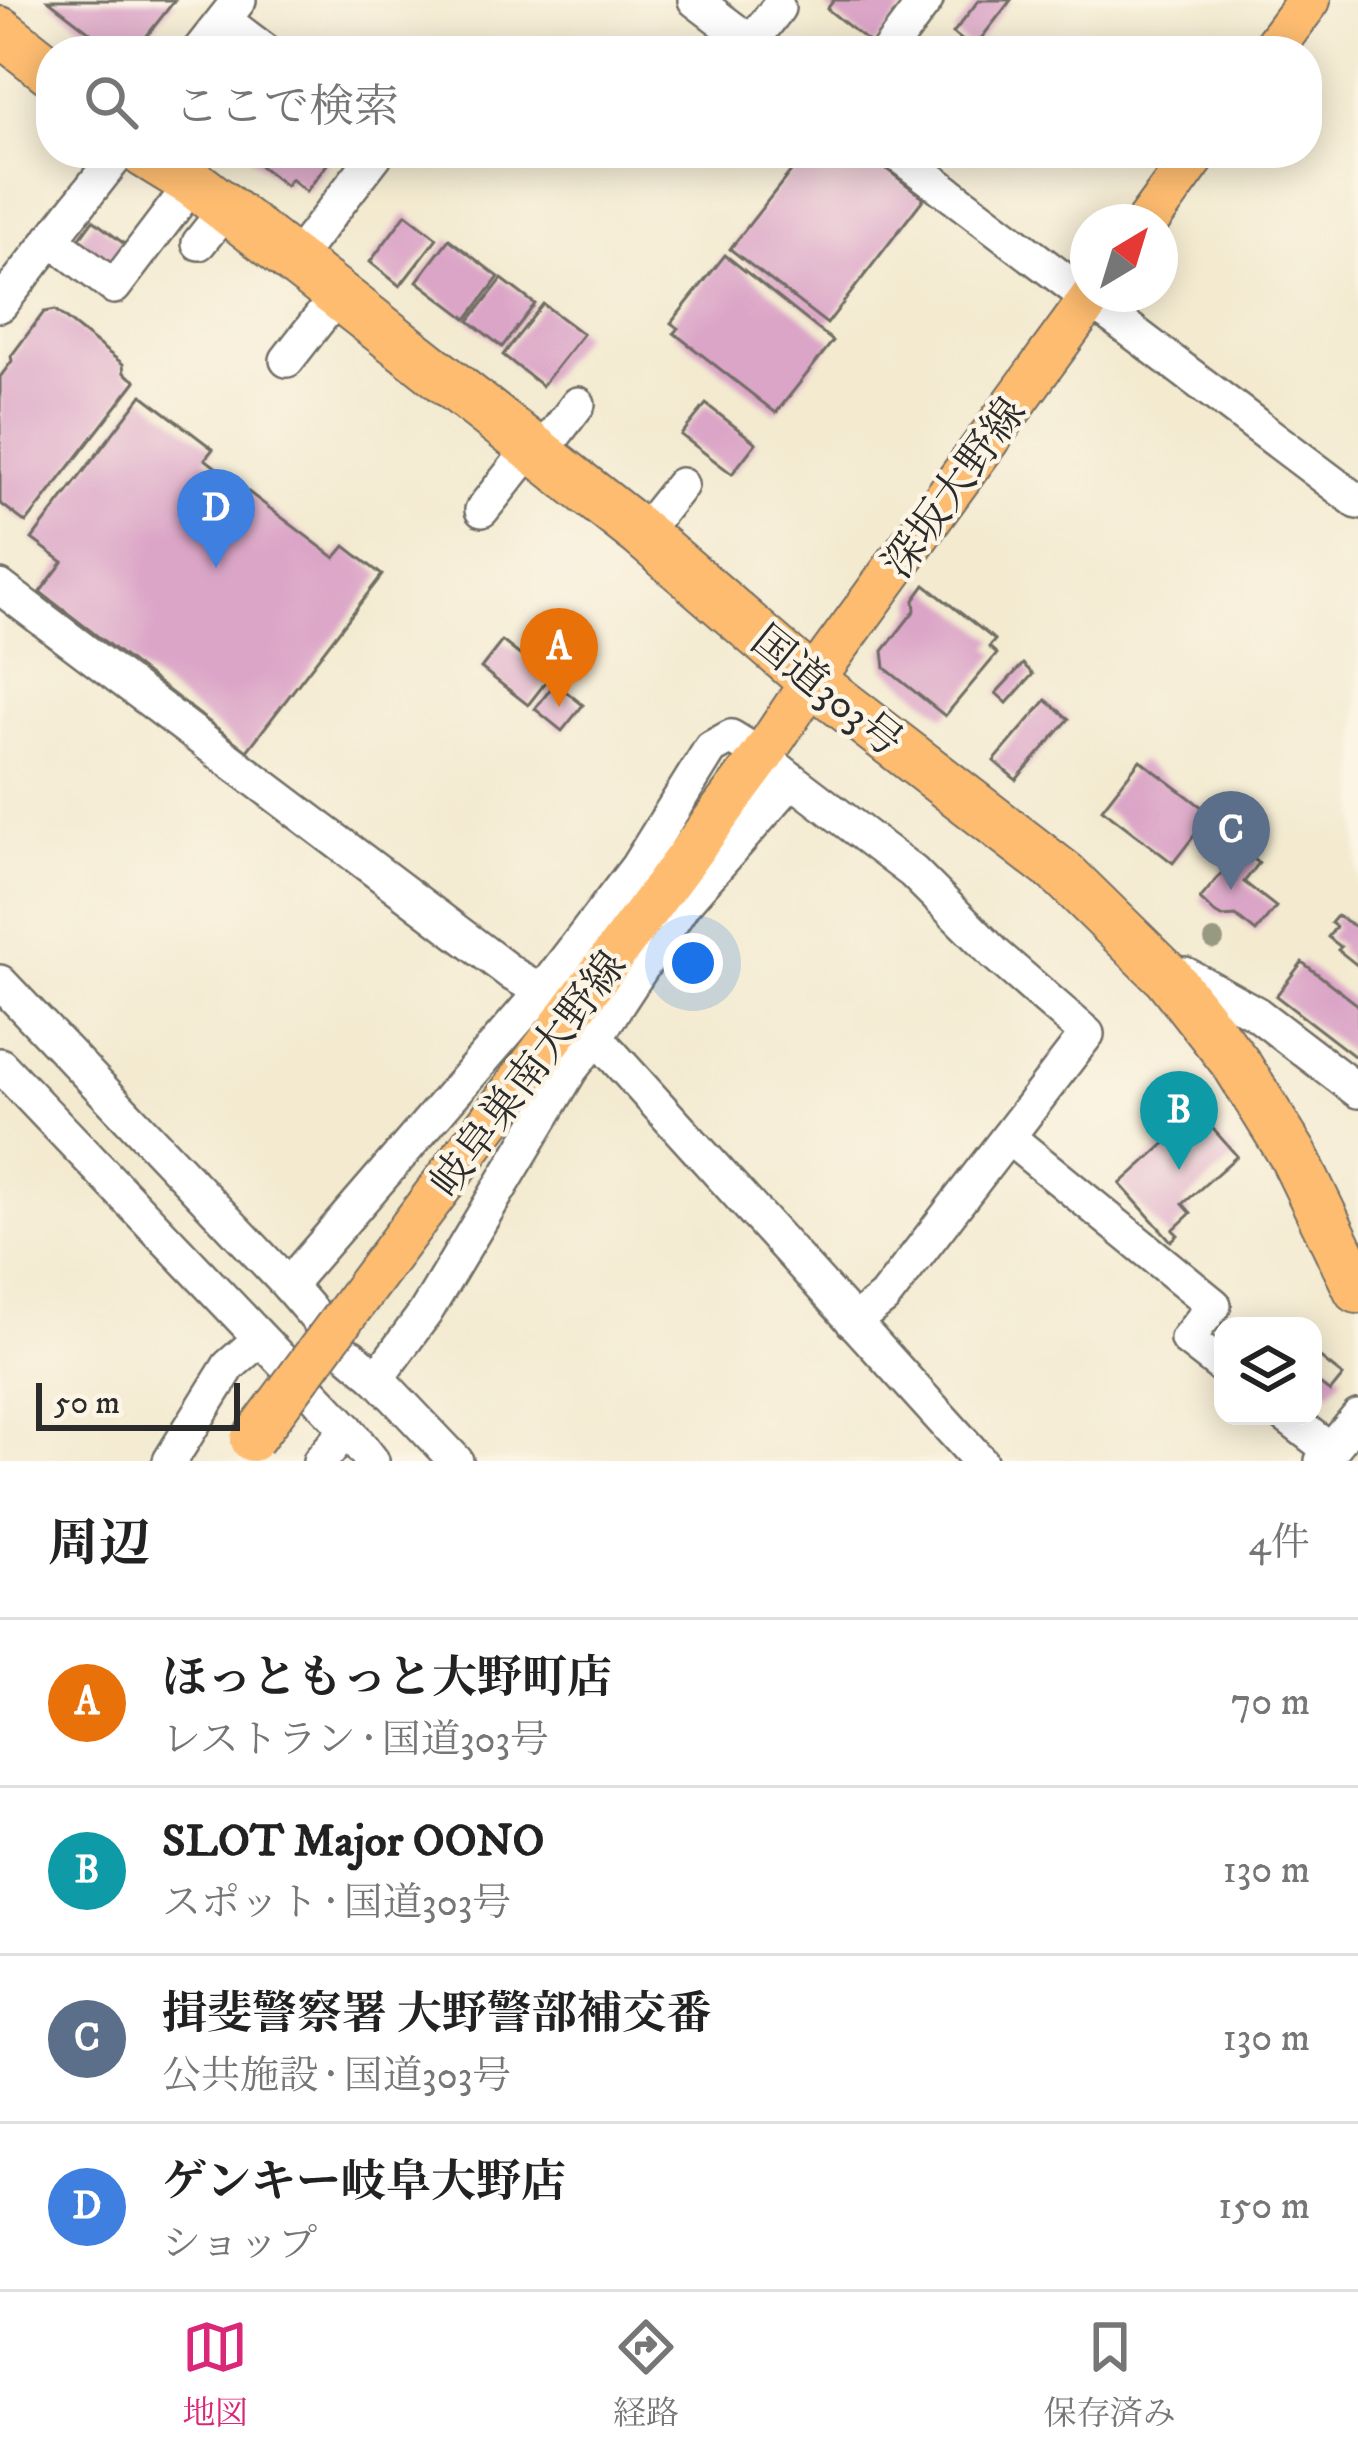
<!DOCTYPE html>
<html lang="ja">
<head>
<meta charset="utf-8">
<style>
  body { margin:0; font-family:"IM FELL DW Pica","Noto Serif JP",serif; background:#f6f6f6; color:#222 }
  .controls { position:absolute; right:36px; bottom:36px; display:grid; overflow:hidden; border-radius:24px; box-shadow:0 6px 30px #0003 }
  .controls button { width:108px; height:108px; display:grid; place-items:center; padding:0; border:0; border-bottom:3px solid #e0e0e0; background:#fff; color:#222; font:60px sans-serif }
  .compass { position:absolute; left:1070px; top:204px; width:108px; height:108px; border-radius:50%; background:#fff; box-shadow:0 6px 30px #0003; rotate:38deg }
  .scale { position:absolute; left:36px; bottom:30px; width:204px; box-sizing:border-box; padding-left:12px; border:6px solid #2b2b2b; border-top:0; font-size:33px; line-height:42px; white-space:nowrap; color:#2b2b2b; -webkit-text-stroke:9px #fcf5e5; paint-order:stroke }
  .you { position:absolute; left:693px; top:963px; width:42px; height:42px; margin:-30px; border:9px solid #fff; border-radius:50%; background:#1a73e8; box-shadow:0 0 0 18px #1a73e833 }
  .badge { display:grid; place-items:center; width:78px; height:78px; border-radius:50%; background:#db2777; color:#fff; font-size:39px; font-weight:700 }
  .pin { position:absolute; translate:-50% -99px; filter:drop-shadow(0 3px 6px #0008) }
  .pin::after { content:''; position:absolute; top:63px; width:42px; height:36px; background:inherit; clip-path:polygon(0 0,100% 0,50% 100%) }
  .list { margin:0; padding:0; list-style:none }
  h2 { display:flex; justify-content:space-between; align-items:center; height:156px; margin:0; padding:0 48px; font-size:51px }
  h2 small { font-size:39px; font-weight:400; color:#767676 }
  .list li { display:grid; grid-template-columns:78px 1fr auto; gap:36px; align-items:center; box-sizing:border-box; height:168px; padding:0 48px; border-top:3px solid #e0e0e0 }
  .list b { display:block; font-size:45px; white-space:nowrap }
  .list p { margin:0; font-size:39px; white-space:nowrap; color:#767676 }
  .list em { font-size:39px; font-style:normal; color:#767676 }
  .icon { flex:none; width:66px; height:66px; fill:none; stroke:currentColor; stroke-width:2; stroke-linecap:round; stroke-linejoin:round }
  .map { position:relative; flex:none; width:1358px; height:1461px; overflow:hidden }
  .search { position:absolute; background:#fff; box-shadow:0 6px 30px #0003; left:36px; right:36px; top:36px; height:132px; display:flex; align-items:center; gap:30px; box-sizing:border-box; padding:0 42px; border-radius:48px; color:#767676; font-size:45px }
  .sheet { height:828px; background:#fff }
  nav { display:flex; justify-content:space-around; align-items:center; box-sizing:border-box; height:168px; border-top:3px solid #e0e0e0; background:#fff; font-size:33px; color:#767676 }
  nav a { display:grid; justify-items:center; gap:6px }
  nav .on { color:#db2777 }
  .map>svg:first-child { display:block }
  .building { fill:#dba5c7 }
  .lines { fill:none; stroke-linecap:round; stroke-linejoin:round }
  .minor-casing { stroke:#716e65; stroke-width:38 }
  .major-casing { stroke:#716e65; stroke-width:46 }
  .highway-casing { stroke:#716e65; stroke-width:52 }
  .minor { stroke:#fff; stroke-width:33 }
  .major { stroke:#fdbc70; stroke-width:42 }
  .highway { stroke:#fdbc70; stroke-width:48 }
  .major-bridge-casing { stroke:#716e65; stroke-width:46; stroke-linecap:butt }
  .major-bridge { stroke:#fdbc70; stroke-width:42 }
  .tree { fill:#989981 }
  .labels { text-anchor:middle; stroke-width:9; stroke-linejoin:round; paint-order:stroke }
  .street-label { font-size:42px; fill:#2b2b2b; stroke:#fcf5e5 }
</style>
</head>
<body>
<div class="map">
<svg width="1358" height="1461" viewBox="0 0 1358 1461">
  <rect width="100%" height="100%" fill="#fcf5e5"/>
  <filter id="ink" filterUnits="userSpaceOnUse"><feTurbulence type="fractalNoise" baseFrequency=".00833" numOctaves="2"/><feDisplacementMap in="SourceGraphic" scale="24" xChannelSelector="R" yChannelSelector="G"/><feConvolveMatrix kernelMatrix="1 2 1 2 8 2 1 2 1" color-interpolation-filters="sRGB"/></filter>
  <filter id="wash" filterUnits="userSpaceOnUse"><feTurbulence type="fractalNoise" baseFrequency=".004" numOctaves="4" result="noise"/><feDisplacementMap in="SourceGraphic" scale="48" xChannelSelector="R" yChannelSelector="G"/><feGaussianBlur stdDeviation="2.7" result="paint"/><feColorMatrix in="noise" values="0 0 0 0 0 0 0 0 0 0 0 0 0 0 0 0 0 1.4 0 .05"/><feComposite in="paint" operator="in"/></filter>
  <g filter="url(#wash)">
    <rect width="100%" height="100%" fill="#f3ead0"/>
    <g id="blocks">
      <g class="building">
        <path d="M48,0H175L135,51H114Z"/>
        <path d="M834,0H910L874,46L827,9Z"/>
        <path d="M979,0H1011L973,49L953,33Z"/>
        <path d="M253,153H315L328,163L306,192L291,179L286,186L249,157Z"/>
        <path d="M805,153H866L924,198L827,324L730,249Z"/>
        <path d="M406,214L437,238L400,286L370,262Z"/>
        <path d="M93,220L131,249L116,268L81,251L79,239Z"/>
        <path d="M449,239L499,277L467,319L417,281Z"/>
        <path d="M725,255L833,341L776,413L674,333L678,328L671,323Z"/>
        <path d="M502,279L535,304L502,347L469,321Z"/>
        <path d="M543,304L583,334L542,386L503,355Z"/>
        <path d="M55,310L123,364L124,373L136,381L26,523L0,503V377L12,361L11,356L44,312Z"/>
        <path d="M142,395L213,449L205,459L335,558L345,546L382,575L247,751L40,592L63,562L32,539Z"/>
        <path d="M706,404L756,443L732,474L681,435Z"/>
        <path d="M925,585L995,640L989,647L997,654L945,716L885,668L883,651L915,610L914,600Z"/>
        <path d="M502,641L549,678L528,705L481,668Z"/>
        <path d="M1023,664L1033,674L1007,703L996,693Z"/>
        <path d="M555,683L583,705L562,731L535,709Z"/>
        <path d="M1046,700L1069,719L1016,780L994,761Z"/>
        <path d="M1140,760L1211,814L1173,863L1102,809Z"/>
        <path d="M1241,849L1259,863L1244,882L1276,907L1256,932L1236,916L1222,917L1216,914L1200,899Z"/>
        <path d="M1337,916L1358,928V966L1338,950L1341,947L1328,937L1336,927L1331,923Z"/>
        <path d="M1302,962L1358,1005V1059L1276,996Z"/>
        <path d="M1199,1113L1237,1156L1183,1204L1191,1213L1173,1230L1178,1235L1171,1241L1120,1184Z"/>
        <path d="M1319,1357L1343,1376L1330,1392L1313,1379V1365Z"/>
      </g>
    </g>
  </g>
  <g filter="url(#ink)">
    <use href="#blocks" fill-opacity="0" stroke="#716e65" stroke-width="3"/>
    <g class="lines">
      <g class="minor-casing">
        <g id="minor">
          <path d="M695,0L762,51"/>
          <path d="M224,20L265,51"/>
          <path d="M751,43L778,8"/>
          <path d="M199,51L239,0"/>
          <path d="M888,51L926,0"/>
          <path d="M896,153L1358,502"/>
          <path d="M51,239L114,287L193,183"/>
          <path d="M199,243L226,209"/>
          <path d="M294,261L377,153"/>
          <path d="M0,305L119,153"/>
          <path d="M287,360L338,295"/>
          <path d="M540,454L578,404"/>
          <path d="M482,510L532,447"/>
          <path d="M642,534L681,485"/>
          <path d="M0,587L514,975L542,991"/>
          <path d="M792,780L913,872L995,954L1087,1034L884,1298L853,1322"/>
          <path d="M1168,977L1185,974L1257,1014L1358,1091"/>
          <path d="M0,982L288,1285L319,1321"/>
          <path d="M596,1037L980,1461"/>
          <path d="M0,1065L347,1429L372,1461"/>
          <path d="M1008,1137L1214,1305L1187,1339L1223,1367"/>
          <path d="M288,1285L542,991L637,867L711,748L731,737L762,756L792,780L683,905L596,1037L571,1069L425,1313L377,1378"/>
          <path d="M351,1356L377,1378L456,1461"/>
          <path d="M1286,1416L1330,1450"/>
          <path d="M170,1461L229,1366L260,1339"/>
          <path d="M320,1461L347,1429"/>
          <path d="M1322,1461L1358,1417"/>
        </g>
      </g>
      <g class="major-casing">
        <g id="major">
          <path d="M1271,51L1309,0"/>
          <path d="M1147,222L1197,153"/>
          <path d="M381,1267L762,756L812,681L1094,294"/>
        </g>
      </g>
      <g class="highway-casing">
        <g id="highway">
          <path d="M0,31L51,71"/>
          <path d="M144,153L193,183L338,295L642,534L812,681L1064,875L1168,977L1237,1065L1293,1155L1358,1289"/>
        </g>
      </g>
      <use href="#minor" class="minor"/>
      <use href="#major" class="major"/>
      <use href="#highway" class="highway"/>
      <g class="major-bridge-casing">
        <path id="major-bridge" d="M252,1440L381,1267"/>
      </g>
      <use href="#major-bridge" class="major-bridge"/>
    </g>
    <circle class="tree" cx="1214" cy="940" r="10"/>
  </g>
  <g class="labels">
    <g class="street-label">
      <text transform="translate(953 487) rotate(-54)" y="15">深坂大野線</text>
      <text transform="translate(828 690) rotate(39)" y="15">国道303号</text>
      <text transform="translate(527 1073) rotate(-53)" y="15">岐阜巣南大野線</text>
    </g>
  </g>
</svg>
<div class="controls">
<button><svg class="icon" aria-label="layers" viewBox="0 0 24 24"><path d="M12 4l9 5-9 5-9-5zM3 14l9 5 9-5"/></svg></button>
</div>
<svg class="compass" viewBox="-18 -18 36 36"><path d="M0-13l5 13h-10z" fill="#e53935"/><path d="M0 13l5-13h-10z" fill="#767676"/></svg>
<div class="scale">50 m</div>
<div class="you"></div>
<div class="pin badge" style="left:559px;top:707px;background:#e8710a">A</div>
<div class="pin badge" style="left:1179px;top:1170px;background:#0f9aa8">B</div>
<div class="pin badge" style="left:1231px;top:890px;background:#5c6f8a">C</div>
<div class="pin badge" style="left:216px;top:568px;background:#3f7fe0">D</div>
<div class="search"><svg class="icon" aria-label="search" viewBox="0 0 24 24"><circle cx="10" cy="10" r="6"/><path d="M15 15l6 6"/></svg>ここで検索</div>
</div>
<section class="sheet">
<h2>周辺<small>4件</small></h2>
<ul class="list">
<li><span class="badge" style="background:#e8710a">A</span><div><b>ほっともっと大野町店</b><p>レストラン · 国道303号</p></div><em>70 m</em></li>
<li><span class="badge" style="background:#0f9aa8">B</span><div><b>SLOT Major OONO</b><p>スポット · 国道303号</p></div><em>130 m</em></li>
<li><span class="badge" style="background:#5c6f8a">C</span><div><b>揖斐警察署 大野警部補交番</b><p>公共施設 · 国道303号</p></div><em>130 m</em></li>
<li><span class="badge" style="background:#3f7fe0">D</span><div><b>ゲンキー岐阜大野店</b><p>ショップ</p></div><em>150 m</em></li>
</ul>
</section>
<nav>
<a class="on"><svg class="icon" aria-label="map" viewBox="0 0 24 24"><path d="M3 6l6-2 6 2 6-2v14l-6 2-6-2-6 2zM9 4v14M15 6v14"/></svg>地図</a>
<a><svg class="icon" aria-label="directions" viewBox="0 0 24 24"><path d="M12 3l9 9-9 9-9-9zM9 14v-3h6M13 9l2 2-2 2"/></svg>経路</a>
<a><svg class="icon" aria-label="saved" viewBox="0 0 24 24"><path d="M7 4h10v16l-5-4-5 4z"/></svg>保存済み</a>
</nav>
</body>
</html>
